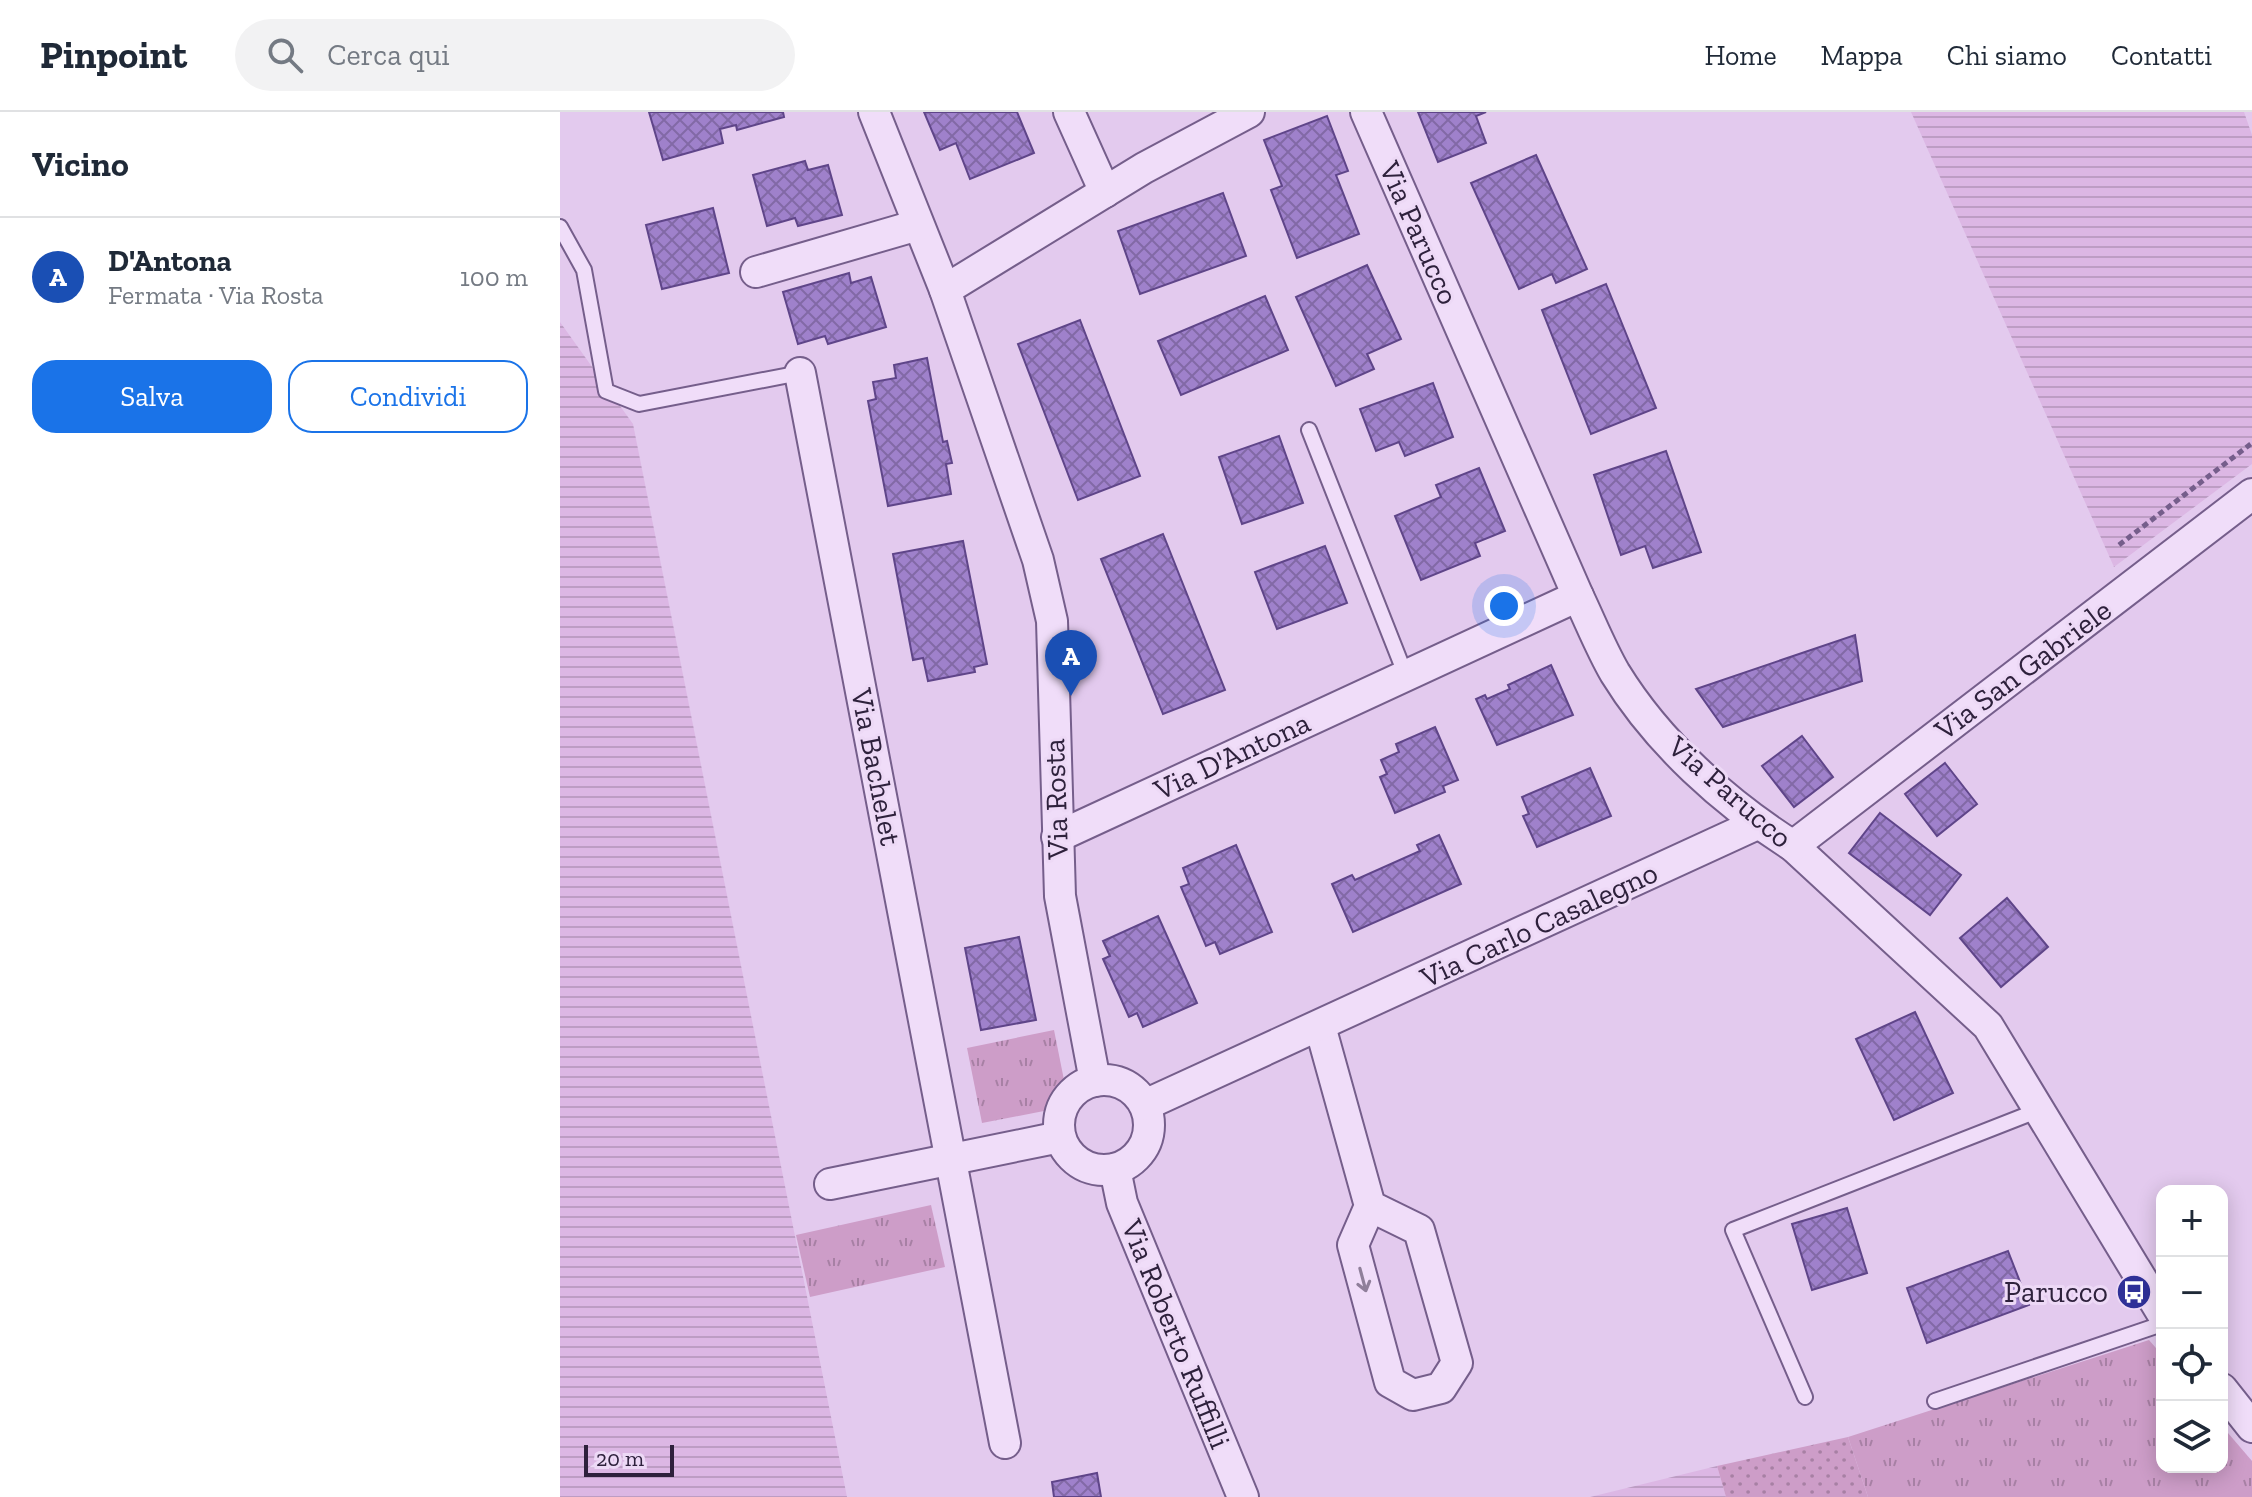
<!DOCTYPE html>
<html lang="it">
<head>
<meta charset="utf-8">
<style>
  body { margin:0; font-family:"Zilla Slab",serif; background:#f2f2f3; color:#1f2937 }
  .controls { position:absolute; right:24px; bottom:24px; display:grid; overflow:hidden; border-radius:16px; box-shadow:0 4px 20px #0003 }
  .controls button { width:72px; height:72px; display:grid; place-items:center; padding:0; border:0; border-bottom:2px solid #e0e1e3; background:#fff; color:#1f2937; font:40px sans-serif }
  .scale { position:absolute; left:24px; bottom:20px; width:90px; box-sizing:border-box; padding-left:8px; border:4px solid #2e213c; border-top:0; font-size:22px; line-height:28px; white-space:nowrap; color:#2e213c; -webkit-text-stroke:6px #edd9f6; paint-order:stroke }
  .you { position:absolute; left:944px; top:494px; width:28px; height:28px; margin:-20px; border:6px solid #fff; border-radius:50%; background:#1a73e8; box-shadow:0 0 0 12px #1a73e833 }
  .badge { display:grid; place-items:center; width:52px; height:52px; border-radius:50%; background:#1a73e8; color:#fff; font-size:26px; font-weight:700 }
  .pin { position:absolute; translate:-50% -66px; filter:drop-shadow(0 2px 4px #0008) }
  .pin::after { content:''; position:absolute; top:42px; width:28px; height:24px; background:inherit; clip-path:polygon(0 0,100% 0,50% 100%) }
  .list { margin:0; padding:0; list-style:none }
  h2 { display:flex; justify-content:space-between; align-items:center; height:104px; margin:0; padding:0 32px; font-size:34px }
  h2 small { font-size:26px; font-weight:400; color:#747a83 }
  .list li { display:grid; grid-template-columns:52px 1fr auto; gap:24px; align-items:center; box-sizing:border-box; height:120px; padding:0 32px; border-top:2px solid #e0e1e3 }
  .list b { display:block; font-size:30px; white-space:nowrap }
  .list p { margin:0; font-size:26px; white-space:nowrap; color:#747a83 }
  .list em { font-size:26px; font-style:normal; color:#747a83 }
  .actions { display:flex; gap:16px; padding:24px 32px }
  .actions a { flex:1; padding:18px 0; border:2px solid #1a73e8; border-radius:24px; text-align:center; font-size:28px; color:#1a73e8 }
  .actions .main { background:#1a73e8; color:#fff }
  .icon { flex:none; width:44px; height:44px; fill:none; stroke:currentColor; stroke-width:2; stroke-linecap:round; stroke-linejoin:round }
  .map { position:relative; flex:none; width:1692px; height:1385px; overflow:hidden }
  header { display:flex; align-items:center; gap:48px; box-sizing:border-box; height:112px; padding:0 40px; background:#fff; border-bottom:2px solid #e0e1e3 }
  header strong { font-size:38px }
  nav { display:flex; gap:44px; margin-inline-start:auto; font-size:28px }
  .search { width:560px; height:72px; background:#f2f2f3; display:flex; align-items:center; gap:20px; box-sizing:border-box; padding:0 28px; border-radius:44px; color:#747a83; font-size:30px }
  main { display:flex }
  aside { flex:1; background:#fff }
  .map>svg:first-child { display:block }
  .farmland { fill:url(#farmland-rules) }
  .grass { fill:url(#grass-tufts) }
  .garden { fill:url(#garden-dots) }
  .building { fill:url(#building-cross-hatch); stroke:#5f4589; stroke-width:2 }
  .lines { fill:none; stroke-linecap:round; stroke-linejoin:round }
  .service-casing { stroke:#755e8b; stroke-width:18 }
  .minor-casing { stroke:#755e8b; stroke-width:34 }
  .path { stroke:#755e8b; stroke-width:5; stroke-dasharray:6 4; stroke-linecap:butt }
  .service { stroke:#f0ddf9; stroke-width:14 }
  .minor { stroke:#f0ddf9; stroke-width:30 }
  .oneway { stroke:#8f7f9a }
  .labels { text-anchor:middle; stroke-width:6; stroke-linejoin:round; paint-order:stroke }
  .street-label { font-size:30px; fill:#2e213c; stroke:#edd9f6 }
  .poi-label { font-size:30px; fill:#2e213c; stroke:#edd9f6; text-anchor:end }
</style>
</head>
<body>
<header>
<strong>Pinpoint</strong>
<div class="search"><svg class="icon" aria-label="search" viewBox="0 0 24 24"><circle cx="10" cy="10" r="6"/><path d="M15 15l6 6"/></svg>Cerca qui</div>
<nav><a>Home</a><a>Mappa</a><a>Chi siamo</a><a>Contatti</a></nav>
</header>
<main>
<aside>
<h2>Vicino<small></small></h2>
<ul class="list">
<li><span class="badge" style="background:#1a4fb4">A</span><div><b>D'Antona</b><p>Fermata · Via Rosta</p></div><em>100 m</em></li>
</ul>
<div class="actions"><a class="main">Salva</a><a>Condividi</a></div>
</aside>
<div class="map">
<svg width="1692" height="1385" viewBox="0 0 1692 1385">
  <defs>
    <pattern id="farmland-rules" width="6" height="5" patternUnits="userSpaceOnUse" patternTransform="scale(2)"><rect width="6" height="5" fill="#dcb7e4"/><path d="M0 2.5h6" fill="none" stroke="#bd9dc4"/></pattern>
    <pattern id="grass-tufts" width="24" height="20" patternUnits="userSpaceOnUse" patternTransform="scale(2)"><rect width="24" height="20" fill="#cd9dc8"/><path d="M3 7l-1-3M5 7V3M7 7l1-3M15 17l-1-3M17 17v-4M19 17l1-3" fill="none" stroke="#a780a4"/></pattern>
    <pattern id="garden-dots" width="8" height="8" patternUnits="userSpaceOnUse" patternTransform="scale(2)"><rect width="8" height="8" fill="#cd9dc8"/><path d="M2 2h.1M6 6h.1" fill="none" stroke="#a780a4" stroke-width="1.8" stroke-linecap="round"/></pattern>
    <pattern id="building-cross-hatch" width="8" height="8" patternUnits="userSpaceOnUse" patternTransform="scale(2)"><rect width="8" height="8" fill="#9f81cb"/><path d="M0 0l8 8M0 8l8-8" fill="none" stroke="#8269a6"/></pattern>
  </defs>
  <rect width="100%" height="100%" fill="#e3caee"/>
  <g class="farmland">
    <path d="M1351,0H1684L1692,23V352L1554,455Z"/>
    <path d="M0,210L73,312L287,1385H0Z"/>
    <path d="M1157,1354L1166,1385H1030Z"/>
  </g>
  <g class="grass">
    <path d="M494,918L505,973L489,998L422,1011L407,936Z"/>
    <path d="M371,1093L385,1155L250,1185L236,1123Z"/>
    <path d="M1589,1228L1602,1243V1355H1662V1314L1692,1349V1385H1308L1288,1325Z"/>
  </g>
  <path class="garden" d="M1288,1325L1308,1385H1166L1157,1354Z"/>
  <g class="building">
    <path d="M89,0H223L224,5L177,18L176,13L160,17L163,31L103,48Z"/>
    <path d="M364,0H457L474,41L410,67L396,31L380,38Z"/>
    <path d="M858,0H926L916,4L926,31L878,50Z"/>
    <path d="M767,4L788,59L776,63L799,122L737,146L711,78L722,74L704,28Z"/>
    <path d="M976,43L1027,157L996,171L992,162L959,177L911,71Z"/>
    <path d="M245,49L248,58L268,53L282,103L238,114L235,106L207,114L193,63Z"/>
    <path d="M663,81L686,144L580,182L558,119Z"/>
    <path d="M153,96L169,161L102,177L86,113Z"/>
    <path d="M807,153L841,227L807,242L814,257L776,274L736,185Z"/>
    <path d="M289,161L291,171L311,165L326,215L268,232L265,224L238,232L223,180Z"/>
    <path d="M1046,172L1096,296L1031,322L982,198Z"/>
    <path d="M705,184L728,238L621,283L598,229Z"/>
    <path d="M520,208L580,364L518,388L458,232Z"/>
    <path d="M367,246L383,330L387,329L392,351L386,352L391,382L328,394L308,289L316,287L313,270L336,266L334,253Z"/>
    <path d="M873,271L893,325L845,344L839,330L816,339L800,297Z"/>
    <path d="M719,324L743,391L682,412L659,345Z"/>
    <path d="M1106,339L1141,440L1093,456L1085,434L1061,443L1034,363Z"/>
    <path d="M919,356L945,419L915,431L920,444L861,468L835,404L881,385L876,373Z"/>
    <path d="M603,422L665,578L603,602L541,447Z"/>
    <path d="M403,429L427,552L414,555L415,560L368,569L363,546L353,548L333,442Z"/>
    <path d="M765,434L787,491L717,517L695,460Z"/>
    <path d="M1295,523L1302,569L1163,615L1136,577Z"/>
    <path d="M991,553L1013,603L937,633L916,587L925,583L927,587L950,577L948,573Z"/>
    <path d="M875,615L898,668L883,674L885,680L835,701L820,665L827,662L821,648L839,640L836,632Z"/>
    <path d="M1242,624L1273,665L1234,695L1202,654Z"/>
    <path d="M1385,651L1417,692L1377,724L1345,682Z"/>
    <path d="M1030,656L1051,704L977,735L963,704L969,702L962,685Z"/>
    <path d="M1320,701L1401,763L1370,803L1289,741Z"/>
    <path d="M879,723L901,772L793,820L772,772L792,763L795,768L860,739L857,733Z"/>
    <path d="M676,733L712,820L660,842L655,830L646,834L621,775L629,772L623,756Z"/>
    <path d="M1447,786L1488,835L1441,875L1400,826Z"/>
    <path d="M598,804L637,891L583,915L577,901L569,905L543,847L550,844L543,829Z"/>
    <path d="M459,825L476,908L421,918L405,836Z"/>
    <path d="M1355,900L1393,981L1334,1008L1296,927Z"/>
    <path d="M1287,1096L1307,1161L1252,1178L1232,1112Z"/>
    <path d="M1448,1139L1469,1193L1367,1231L1347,1176Z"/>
    <path d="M537,1361L541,1385H494L492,1370Z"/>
  </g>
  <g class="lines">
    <g class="service-casing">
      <g id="service">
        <path d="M0,115L24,158L46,279L79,292L240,261"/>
        <path d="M749,318L846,564"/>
        <path d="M1245,1285L1173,1118L1479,998"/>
        <path d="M1375,1289L1602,1212"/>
      </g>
    </g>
    <g class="minor-casing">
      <g id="minor">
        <path d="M314,0L385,178L478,448L492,509L500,784L535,969"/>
        <path d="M509,0L545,80"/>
        <path d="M806,0L1018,484C1030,509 1041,537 1055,561C1098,631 1165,691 1233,734L1428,914L1602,1201"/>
        <path d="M196,160L358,113"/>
        <path d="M385,178L584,56L689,0"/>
        <path d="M240,261L445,1331"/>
        <path d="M497,725L1018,484"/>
        <path d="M1233,734L1692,382"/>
        <path d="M760,914L810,1094L793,1133L830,1270L853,1283L881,1276L897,1251L859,1118L810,1094"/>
        <circle cx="544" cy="1013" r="45"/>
        <path d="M585,993L1197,712"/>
        <path d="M555,1057L562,1091L683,1385"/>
        <path d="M270,1072L500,1025"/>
        <path d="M1662,1277L1692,1315"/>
      </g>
    </g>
    <path class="path" d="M1559,433L1692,331"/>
    <use href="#service" class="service"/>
    <use href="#minor" class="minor"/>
  </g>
  <defs><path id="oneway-shaft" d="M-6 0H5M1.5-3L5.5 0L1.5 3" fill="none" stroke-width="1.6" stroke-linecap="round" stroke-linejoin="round" transform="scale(2)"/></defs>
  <use class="oneway" href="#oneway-shaft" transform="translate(803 1168) rotate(75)"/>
  <defs>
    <g id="bus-disc" transform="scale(1.8)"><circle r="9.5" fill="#2f3198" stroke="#edd9f6"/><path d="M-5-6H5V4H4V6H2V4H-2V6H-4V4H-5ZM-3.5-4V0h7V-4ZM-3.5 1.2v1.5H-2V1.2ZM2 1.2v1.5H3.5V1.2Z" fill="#fff"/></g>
  </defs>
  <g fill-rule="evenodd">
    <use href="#bus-disc" x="1574" y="1180"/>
  </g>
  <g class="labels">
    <g class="street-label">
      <text transform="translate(859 121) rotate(66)" y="10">Via Parucco</text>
      <text transform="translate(1463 558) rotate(-37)" y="10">Via San Gabriele</text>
      <text transform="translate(672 644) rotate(-25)" y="10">Via D'Antona</text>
      <text transform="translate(316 655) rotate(79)" y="10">Via Bachelet</text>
      <text transform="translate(1170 680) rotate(41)" y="10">Via Parucco</text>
      <text transform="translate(496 687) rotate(-92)" y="10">Via Rosta</text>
      <text transform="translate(979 813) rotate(-25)" y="10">Via Carlo Casalegno</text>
      <text transform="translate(616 1222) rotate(68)" y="10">Via Roberto Ruffilli</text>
    </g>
    <g class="poi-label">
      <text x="1548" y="1190">Parucco</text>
    </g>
  </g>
</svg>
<div class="controls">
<button>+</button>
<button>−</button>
<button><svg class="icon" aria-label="locate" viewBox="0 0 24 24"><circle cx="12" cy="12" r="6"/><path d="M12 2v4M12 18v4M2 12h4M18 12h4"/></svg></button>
<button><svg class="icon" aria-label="layers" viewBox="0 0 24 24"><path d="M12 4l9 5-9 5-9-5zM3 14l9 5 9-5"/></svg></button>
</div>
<div class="scale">20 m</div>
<div class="you"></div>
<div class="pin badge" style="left:511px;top:584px;background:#1a4fb4">A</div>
</div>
</main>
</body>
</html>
